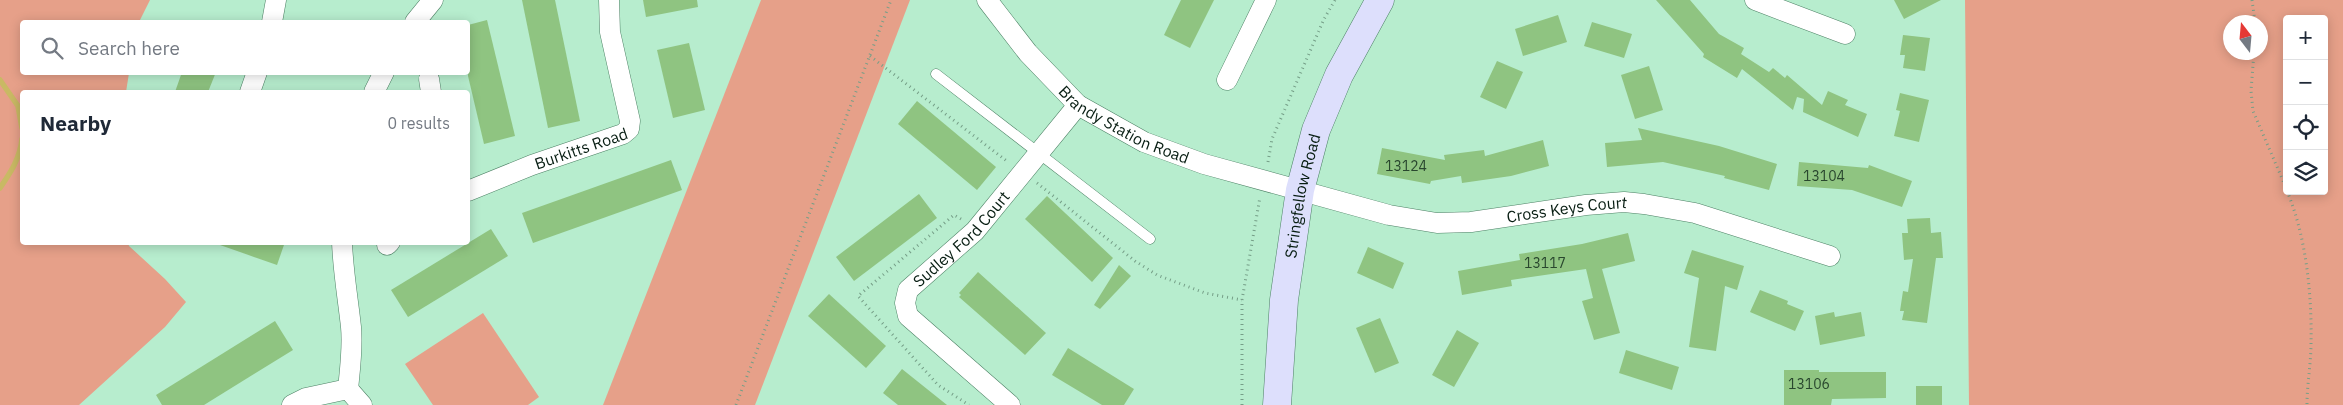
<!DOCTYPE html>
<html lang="en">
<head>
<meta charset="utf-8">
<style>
  body { margin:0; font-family:"IBM Plex Sans",sans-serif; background:#f2f2f3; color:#1f2937 }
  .controls { position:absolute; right:15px; top:15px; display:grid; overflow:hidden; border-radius:5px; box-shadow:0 2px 12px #0003 }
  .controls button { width:45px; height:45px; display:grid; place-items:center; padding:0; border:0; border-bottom:1px solid #e0e1e3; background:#fff; color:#1f2937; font:25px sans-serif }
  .compass { position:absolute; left:2223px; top:15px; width:45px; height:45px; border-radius:50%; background:#fff; box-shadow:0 2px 12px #0003; rotate:344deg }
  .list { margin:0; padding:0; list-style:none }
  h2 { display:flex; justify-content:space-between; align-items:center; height:65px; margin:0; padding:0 20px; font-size:21px }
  h2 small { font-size:16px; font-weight:400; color:#747a83 }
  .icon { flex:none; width:28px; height:28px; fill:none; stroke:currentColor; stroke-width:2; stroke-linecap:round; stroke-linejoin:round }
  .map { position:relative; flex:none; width:2343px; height:405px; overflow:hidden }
  .search { position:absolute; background:#fff; box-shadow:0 2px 12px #0003; left:20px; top:20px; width:450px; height:55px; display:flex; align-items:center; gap:12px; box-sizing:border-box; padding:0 18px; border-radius:5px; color:#747a83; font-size:19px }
  .panel { position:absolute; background:#fff; box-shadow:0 2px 12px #0003; left:20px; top:90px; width:450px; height:155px; border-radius:5px }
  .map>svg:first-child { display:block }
  .green { fill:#e6a089; fill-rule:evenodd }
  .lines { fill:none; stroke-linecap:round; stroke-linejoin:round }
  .stream { stroke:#c9b964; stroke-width:5.5 }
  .building { fill:#8fc481 }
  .lane-casing { stroke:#4d8165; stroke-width:11 }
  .street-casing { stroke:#4d8165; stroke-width:21 }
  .secondary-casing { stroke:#4d8165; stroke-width:29 }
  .path { stroke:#759e87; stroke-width:3; stroke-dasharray:1 4; stroke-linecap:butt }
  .lane { stroke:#fff; stroke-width:10 }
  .street { stroke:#fff; stroke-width:20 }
  .secondary { stroke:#dddffc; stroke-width:28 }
  .labels { text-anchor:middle; stroke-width:4.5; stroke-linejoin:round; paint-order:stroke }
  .number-label { font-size:14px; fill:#29472e }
  .street-label { font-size:16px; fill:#071d12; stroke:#b7edce }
</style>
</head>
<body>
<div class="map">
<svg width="2343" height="405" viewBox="0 0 2343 405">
  <rect width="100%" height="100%" fill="#b7edce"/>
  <g class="green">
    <path d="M0,0H150L139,22H22V72L129,73L126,92H22V242L128,243L129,246L165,279L186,302L165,327L79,405H0Z"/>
    <path d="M761,0H910L755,405H603Z"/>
    <path d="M1965,0H2343V405H1969ZM2287,19H2324V191H2287ZM2230,22H2260V52H2230Z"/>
    <path d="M483,313L539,397L528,405H433L405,364Z"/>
  </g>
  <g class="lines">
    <g class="stream">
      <path d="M0,80L18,106L22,128"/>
      <path d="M0,188C11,172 20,158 22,139"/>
    </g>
  </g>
  <g class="building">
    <path d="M522,0H555L580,121L548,128Z"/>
    <path d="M643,0H697L698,7L646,17Z"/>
    <path d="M1181,0H1214L1190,48L1164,35Z"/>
    <path d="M1656,0H1690L1719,34L1744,48L1741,54L1769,72L1773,68L1785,78L1787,75L1822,105L1828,91L1848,100L1845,105L1867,114L1858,137L1803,112L1804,99L1797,97L1793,110L1742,69L1737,78L1703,57L1704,54Z"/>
    <path d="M1894,0H1941L1904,19Z"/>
    <path d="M1558,15L1567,42L1523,56L1515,29Z"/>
    <path d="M487,20L515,136L484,144L468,76V25Z"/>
    <path d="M1592,22L1632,34L1624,58L1584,46Z"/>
    <path d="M1903,35L1930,38L1925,71L1903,68L1905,55H1900Z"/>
    <path d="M689,43L705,110L673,118L657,50Z"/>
    <path d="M1497,61L1523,72L1506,109L1480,97Z"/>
    <path d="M1649,66L1663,110L1635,119L1621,75Z"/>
    <path d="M182,72H216L208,92H175Z"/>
    <path d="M1900,93L1929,100L1919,142L1894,136L1900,111L1896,110Z"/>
    <path d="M917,101L996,167L977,190L898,124Z"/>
    <path d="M1638,128L1719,146L1777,164L1769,190L1724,178L1725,176L1663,162L1607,167L1605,143L1642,140Z"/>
    <path d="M1543,140L1549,166L1511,176L1462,183L1461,176L1431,181L1430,184L1377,174L1382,148L1445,160L1444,155L1484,150L1485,156Z"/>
    <path d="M671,160L682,190L533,243L522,213Z"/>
    <path d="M1799,162L1868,168L1869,165L1912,181L1902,207L1852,190L1797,186Z"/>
    <path d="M919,194L937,218L854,281L836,257Z"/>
    <path d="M1047,196L1113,258L1092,282L1025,219Z"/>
    <path d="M1930,218L1931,233L1941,232L1943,258H1936L1927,323L1902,320L1904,311H1900L1903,291L1908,292L1913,259L1904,260L1902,233H1908L1907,219Z"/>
    <path d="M491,229L508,256L408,317L391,290Z"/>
    <path d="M1628,233L1635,261L1602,269L1620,333L1594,340L1582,301L1593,298L1586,269L1511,280L1512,286L1462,295L1458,271L1520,260L1519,254L1582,244Z"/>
    <path d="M220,242H285L277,265L220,245Z"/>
    <path d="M1368,247L1404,263L1393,289L1357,273Z"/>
    <path d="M1692,250L1744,266L1737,290L1725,286L1716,351L1689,347L1699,278L1684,273Z"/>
    <path d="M1119,265L1131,276L1100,309L1094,305Z"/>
    <path d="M978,272L1046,333L1025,355L959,297L961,295L959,293Z"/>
    <path d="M1760,290L1788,301L1787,304L1804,311L1795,331L1750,312Z"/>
    <path d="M829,294L886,346L866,368L808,316Z"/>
    <path d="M1834,312L1835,317L1861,312L1865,336L1820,345L1815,316Z"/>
    <path d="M1380,318L1399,363L1375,373L1356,328Z"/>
    <path d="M275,321L293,350L204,405H162L156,395Z"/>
    <path d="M1457,330L1479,343L1454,387L1432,375Z"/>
    <path d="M1068,348L1134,389L1124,405H1102L1052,375Z"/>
    <path d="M1626,350L1679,367L1672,390L1619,373Z"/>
    <path d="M902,369L947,405H898L883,393Z"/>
    <path d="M1784,370H1819V372H1886V398L1832,399L1831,405H1784Z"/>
    <rect x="1916" y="386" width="26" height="19"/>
  </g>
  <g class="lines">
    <g class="lane-casing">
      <path id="lane" d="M936,74L1150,239"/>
    </g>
    <g class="street-casing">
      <g id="street">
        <path id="s1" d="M987,0L1028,53L1078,105L1144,142L1204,164L1389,215L1437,223L1471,222L1586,205L1624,202L1644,204L1695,213L1830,256"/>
        <path d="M1755,0L1845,34"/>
        <path d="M272,22L276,0"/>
        <path d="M415,22L433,0"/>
        <path d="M429,79L431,92"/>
        <path d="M1227,80L1266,0"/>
        <path d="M250,92L257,72"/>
        <path d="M374,92L384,72"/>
        <path id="s2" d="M468,191L532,165L623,134L629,129L630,121L610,32L609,0"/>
        <path d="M342,242C343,271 348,299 351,327C353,348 350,369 348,389"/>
        <path d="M387,245L390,242"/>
        <path d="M348,389L362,405"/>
        <path d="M292,405L306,398L348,389"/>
        <path id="s3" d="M1010,405L908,316L905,303L908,290L975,231L1078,105"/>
      </g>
    </g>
    <g class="secondary-casing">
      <g id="secondary">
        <path id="s4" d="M1277,405L1284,300L1300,190L1316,130L1339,75L1380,0"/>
      </g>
    </g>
    <g class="path">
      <path d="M2252,0L2255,22"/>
      <path d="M2254,52L2251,91L2253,111L2287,190"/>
      <path d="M870,56L1008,162"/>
      <path d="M1268,162L1272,139L1324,19L1335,0"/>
      <path d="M1037,183L1135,261L1157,275L1205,293L1242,300"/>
      <path d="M2287,191C2306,236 2312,294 2311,343C2311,364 2307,384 2307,405"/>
      <path d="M961,219L954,215L858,296L938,385L969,405"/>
      <path d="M736,405L891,0"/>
      <path d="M1242,405V300L1260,197"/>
    </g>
    <use href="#lane" class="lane"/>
    <use href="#street" class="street"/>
    <use href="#secondary" class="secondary"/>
  </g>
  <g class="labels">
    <g class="number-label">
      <text x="1406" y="171">13124</text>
      <text x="1824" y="181">13104</text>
      <text x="1545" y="268">13117</text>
      <text x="1809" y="389">13106</text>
    </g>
    <g class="street-label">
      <text dy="6" stroke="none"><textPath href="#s1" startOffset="189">Brandy Station Road</textPath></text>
      <text dy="6" stroke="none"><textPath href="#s2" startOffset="121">Burkitts Road</textPath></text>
      <text dy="6" stroke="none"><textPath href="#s4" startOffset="211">Stringfellow Road</textPath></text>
      <text dy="6" stroke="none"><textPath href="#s1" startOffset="650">Cross Keys Court</textPath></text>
      <text dy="6" stroke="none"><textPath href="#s3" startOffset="236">Sudley Ford Court</textPath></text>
    </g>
  </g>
</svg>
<div class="controls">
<button>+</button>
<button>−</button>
<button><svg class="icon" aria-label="locate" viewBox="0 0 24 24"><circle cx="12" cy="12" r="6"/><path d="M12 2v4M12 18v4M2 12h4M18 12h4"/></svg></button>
<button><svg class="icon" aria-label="layers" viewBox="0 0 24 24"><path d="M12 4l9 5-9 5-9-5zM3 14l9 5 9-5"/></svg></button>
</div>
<svg class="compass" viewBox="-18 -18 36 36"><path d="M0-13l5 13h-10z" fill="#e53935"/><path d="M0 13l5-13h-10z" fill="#747a83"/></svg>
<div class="search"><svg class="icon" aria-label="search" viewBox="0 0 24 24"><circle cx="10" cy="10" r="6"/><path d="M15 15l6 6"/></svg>Search here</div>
<section class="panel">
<h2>Nearby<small>0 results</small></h2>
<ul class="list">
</ul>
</section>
</div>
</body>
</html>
